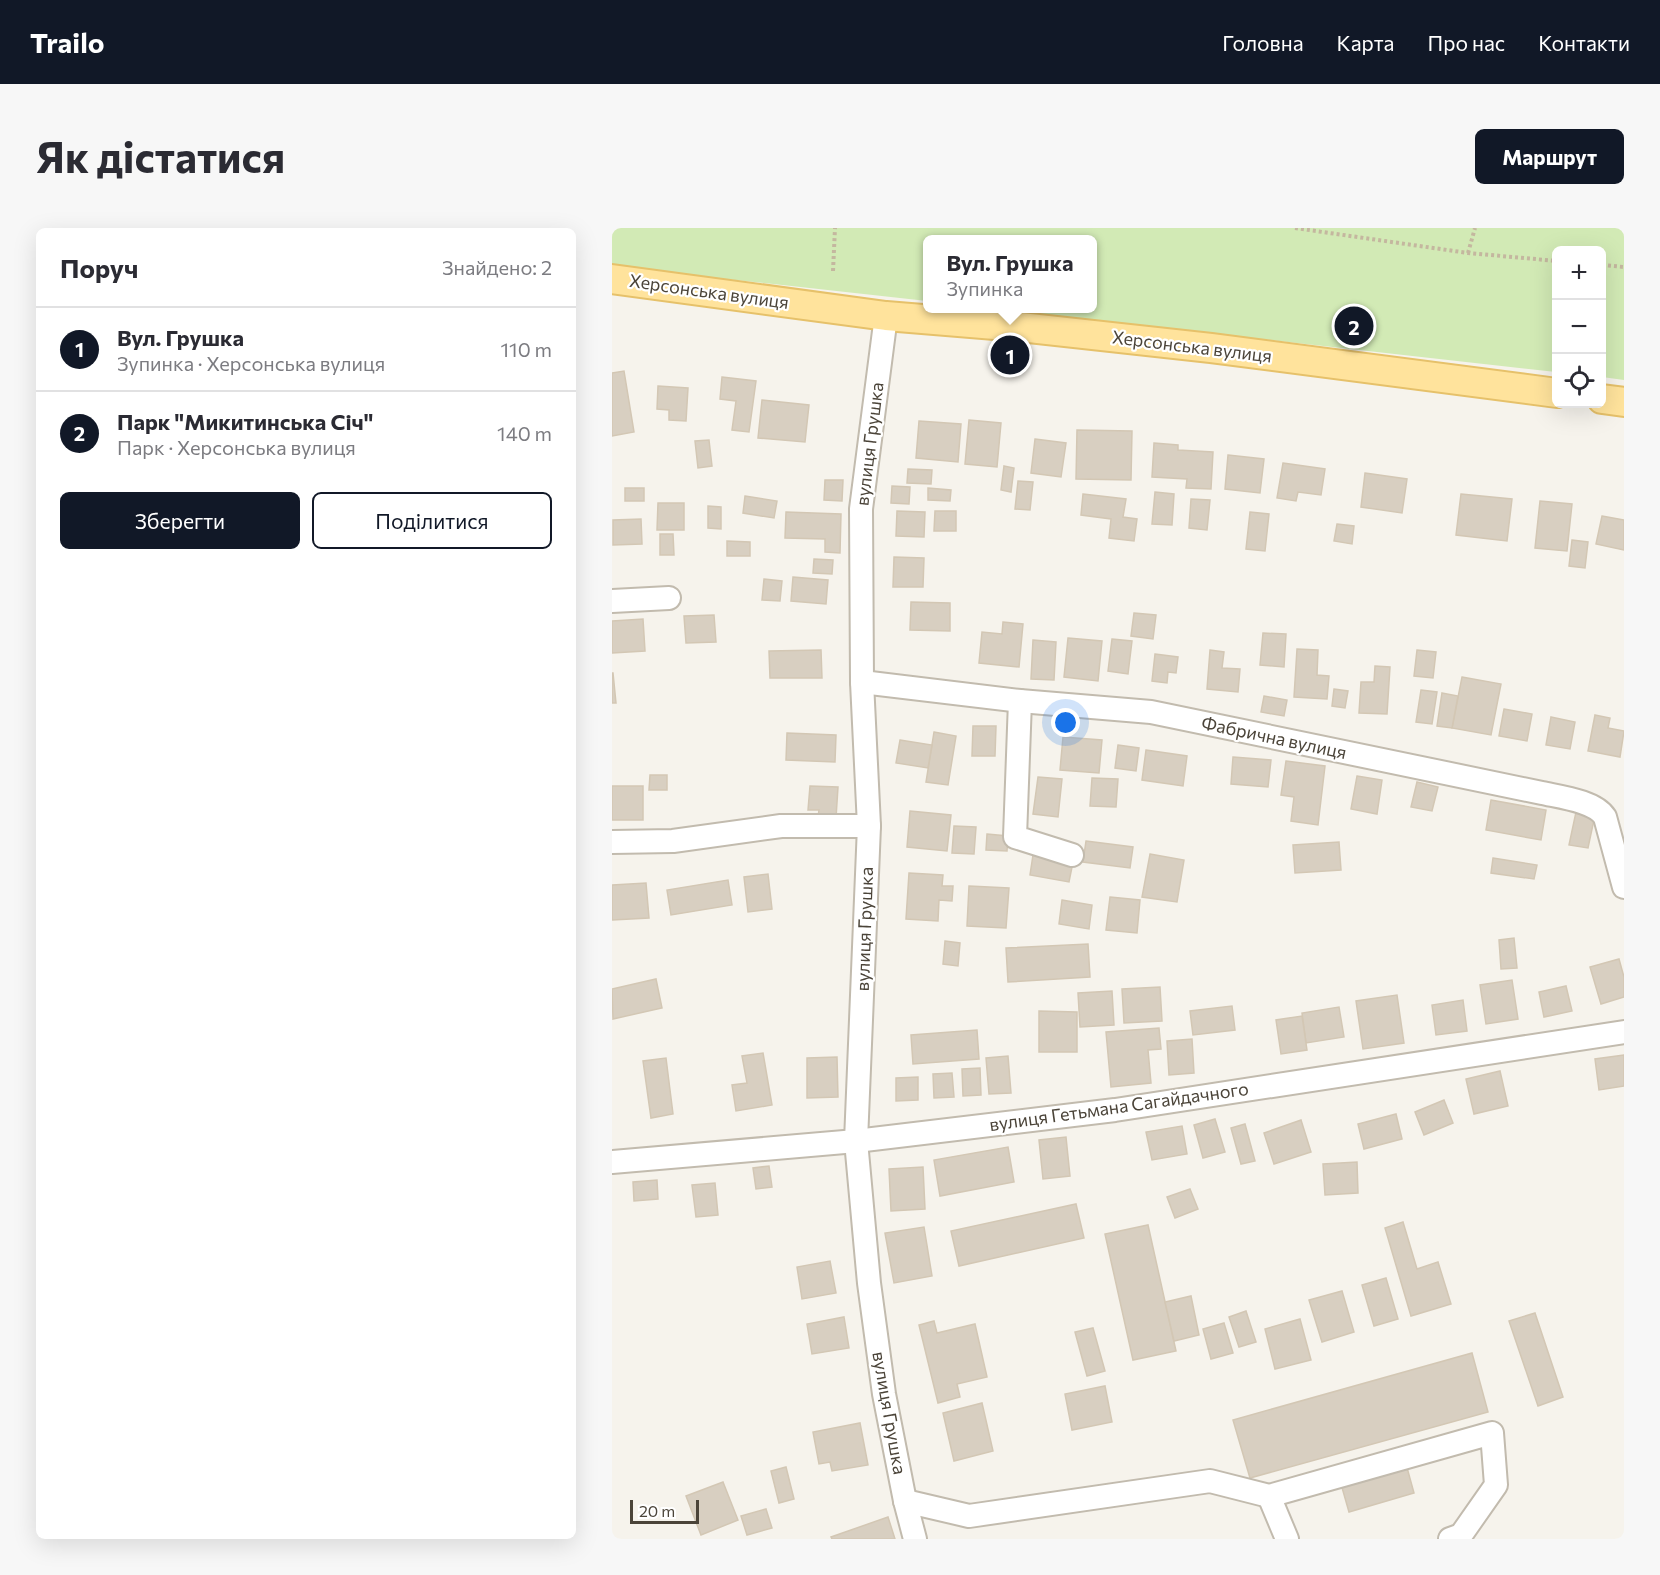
<!DOCTYPE html>
<html lang="uk">
<head>
<meta charset="utf-8">
<style>
  body { margin:0; font-family:Commissioner,sans-serif; background:#f7f7f7; color:#2b2b33 }
  .controls { position:absolute; right:18px; top:18px; display:grid; overflow:hidden; border-radius:9px; box-shadow:0 6px 24px #0002 }
  .controls button { width:54px; height:54px; display:grid; place-items:center; padding:0; border:0; border-bottom:2px solid #e1e1e2; background:#fff; color:#2b2b33; font:30px sans-serif }
  .scale { position:absolute; left:18px; bottom:15px; width:69px; box-sizing:border-box; padding-left:6px; border:3px solid #4b4439; border-top:0; font-size:16px; line-height:21px; white-space:nowrap; color:#4b4439; -webkit-text-stroke:4px #fff; paint-order:stroke }
  .you { position:absolute; left:454px; top:495px; width:21px; height:21px; margin:-15px; border:4px solid #fff; border-radius:50%; background:#1a73e8; box-shadow:0 0 0 9px #1a73e833 }
  .badge { display:grid; place-items:center; width:39px; height:39px; border-radius:50%; background:#111827; color:#fff; font-size:20px; font-weight:700 }
  .pin { position:absolute; translate:-50% -50%; border:3px solid #fff; box-shadow:0 2px 6px #0006 }
  .popup { position:absolute; left:311px; top:7px; width:174px; height:78px; box-sizing:border-box; display:grid; place-content:center; border-radius:9px; background:#fff; filter:drop-shadow(0 2px 4px #0005); font-size:20px; white-space:nowrap; color:#7c7c81 }
  .popup b { font-size:22px; color:#2b2b33 }
  .popup::after { content:''; position:absolute; left:50%; top:100%; margin-left:-12px; border:12px solid transparent; border-top-color:#fff }
  .list { margin:0; padding:0; list-style:none }
  h2 { display:flex; justify-content:space-between; align-items:center; height:78px; margin:0; padding:0 24px; font-size:26px }
  h2 small { font-size:20px; font-weight:400; color:#7c7c81 }
  .list li { display:grid; grid-template-columns:39px 1fr auto; gap:18px; align-items:center; box-sizing:border-box; height:84px; padding:0 24px; border-top:2px solid #e1e1e2 }
  .list b { display:block; font-size:22px; white-space:nowrap }
  .list p { margin:0; font-size:20px; white-space:nowrap; color:#7c7c81 }
  .list em { font-size:20px; font-style:normal; color:#7c7c81 }
  .actions { display:flex; gap:12px; padding:18px 24px }
  .actions a { flex:1; padding:14px 0; border:2px solid #111827; border-radius:9px; text-align:center; font-size:21px; color:#111827 }
  .actions .main { background:#111827; color:#fff }
  .icon { flex:none; width:33px; height:33px; fill:none; stroke:currentColor; stroke-width:2; stroke-linecap:round; stroke-linejoin:round }
  .map { position:relative; flex:none; width:1012px; height:1311px; overflow:hidden; border-radius:9px }
  header { display:flex; align-items:center; gap:36px; box-sizing:border-box; height:84px; padding:0 30px; background:#111827; color:#fff }
  header strong { font-size:28px }
  nav { display:flex; gap:33px; margin-inline-start:auto; font-size:21px }
  .intro { display:flex; align-items:center; justify-content:space-between; box-sizing:border-box; height:144px; padding:0 36px }
  h1 { margin:0; font-size:42px }
  .button { padding:15px 27px; border-radius:9px; background:#111827; color:#fff; font-size:21px; font-weight:700 }
  main { display:flex; gap:36px; padding:0 36px }
  aside { flex:1; background:#fff; border-radius:9px; box-shadow:0 6px 24px #0002 }
  .map>svg:first-child { display:block }
  .green { fill:#d2eab5 }
  .building { fill:#d8cfc1; stroke:#d3c7b4; stroke-width:1.5 }
  .lines { fill:none; stroke-linecap:round; stroke-linejoin:round }
  .minor-casing { stroke:#c2bbae; stroke-width:26 }
  .major-casing { stroke:#e6c16a; stroke-width:32 }
  .path { stroke:#c4b79f; stroke-width:4; stroke-dasharray:3 3; stroke-linecap:butt }
  .minor { stroke:#fff; stroke-width:22 }
  .major { stroke:#ffe39c; stroke-width:28 }
  .labels { text-anchor:middle; stroke-width:4.5; stroke-linejoin:round; paint-order:stroke }
  .street-label { font-size:18px; fill:#4b4439; stroke:#fff }
</style>
</head>
<body>
<header>
<strong>Trailo</strong>
<nav><a>Головна</a><a>Карта</a><a>Про нас</a><a>Контакти</a></nav>
</header>
<div class="intro"><h1>Як дістатися</h1><a class="button">Маршрут</a></div>
<main>
<aside>
<h2>Поруч<small>Знайдено: 2</small></h2>
<ul class="list">
<li><span class="badge">1</span><div><b>Вул. Грушка</b><p>Зупинка · Херсонська вулиця</p></div><em>110 m</em></li>
<li><span class="badge">2</span><div><b>Парк &quot;Микитинська Січ&quot;</b><p>Парк · Херсонська вулиця</p></div><em>140 m</em></li>
</ul>
<div class="actions"><a class="main">Зберегти</a><a>Поділитися</a></div>
</aside>
<div class="map">
<svg width="1012" height="1311" viewBox="0 0 1012 1311">
  <rect width="100%" height="100%" fill="#f6f3ec"/>
  <path class="green" d="M0,0H1012V152L990,149V22H945L944,144L380,81L480,80V12H316L315,73L133,53L0,40Z"/>
  <g class="building">
    <path d="M12,143L22,204L0,208V145Z"/>
    <path d="M110,149L144,153L137,204L120,202L124,173L108,171Z"/>
    <path d="M46,158L76,160L74,193L57,192V182L45,181Z"/>
    <path d="M150,172L197,177L193,214L146,210Z"/>
    <path d="M357,192L389,195L385,239L353,236Z"/>
    <path d="M307,193L349,196L346,234L304,230Z"/>
    <path d="M465,202L520,203L519,252L464,251Z"/>
    <path d="M423,211L454,215L449,249L419,245Z"/>
    <path d="M97,212L100,238L86,240L83,213Z"/>
    <path d="M542,215L566,217V222L601,224L599,261L574,260L575,251L540,249Z"/>
    <path d="M616,227L652,231L648,265L613,261Z"/>
    <path d="M671,235L713,241L709,267L686,264L684,273L665,270Z"/>
    <path d="M392,238L402,240L399,264L389,262Z"/>
    <path d="M296,241L320,242L319,256L295,255Z"/>
    <path d="M753,245L795,251L790,285L749,279Z"/>
    <path d="M213,252H231L230,273L212,272Z"/>
    <path d="M406,253L421,254L418,282L403,281Z"/>
    <path d="M280,258L298,259L297,276L279,275Z"/>
    <rect x="13" y="260" width="19" height="13"/>
    <path d="M316,260L339,262L338,273L316,272Z"/>
    <path d="M543,264L562,266L560,297L540,296Z"/>
    <path d="M471,266L514,271L511,289L525,291L522,313L497,310L499,291L469,287Z"/>
    <path d="M849,266L900,271L895,313L844,307Z"/>
    <path d="M133,268L165,273L162,290L131,285Z"/>
    <path d="M579,271L598,272L595,302L577,300Z"/>
    <path d="M928,273L960,276L955,323L923,320Z"/>
    <path d="M46,275H72V302H45Z"/>
    <path d="M96,278L109,279V301L96,300Z"/>
    <path d="M285,283L313,284L312,309L284,308Z"/>
    <path d="M323,283H344V303H322Z"/>
    <path d="M174,284L229,286L228,325L213,324V311L173,310Z"/>
    <path d="M638,284L657,286L653,323L634,321Z"/>
    <path d="M990,288L1012,292V322L984,316Z"/>
    <path d="M29,291L30,316L1,317V292Z"/>
    <path d="M725,296L742,298L740,316L722,313Z"/>
    <path d="M48,306H61L62,327H48Z"/>
    <path d="M960,312L976,314L973,340L957,338Z"/>
    <path d="M115,313L138,314V328H115Z"/>
    <path d="M282,329L312,330L311,359H281Z"/>
    <path d="M202,331L221,332L220,346L201,345Z"/>
    <path d="M181,349L216,352L214,376L179,373Z"/>
    <path d="M152,351L170,353L168,373L150,372Z"/>
    <path d="M299,374L338,375V403L298,402Z"/>
    <path d="M522,385L544,387L541,411L519,408Z"/>
    <path d="M102,387L104,414L74,415L72,388Z"/>
    <path d="M31,391L33,423L0,425V393Z"/>
    <path d="M391,394L411,396L407,439L367,435L370,404L390,406Z"/>
    <path d="M651,405L674,406L672,439L648,437Z"/>
    <path d="M456,410L490,413L486,453L452,449Z"/>
    <path d="M500,411L520,413L516,446L496,443Z"/>
    <path d="M421,412L444,414L442,452L419,451Z"/>
    <path d="M685,421L706,422L705,447L717,448L715,471L682,469Z"/>
    <path d="M209,422L210,450H158L157,423Z"/>
    <path d="M598,422L612,424L610,440L628,441L626,464L595,461Z"/>
    <path d="M805,422L824,424L821,450L802,448Z"/>
    <path d="M543,426L566,429L564,445L556,444L555,455L540,453Z"/>
    <path d="M763,438L778,439L775,486L747,485L749,454H762Z"/>
    <path d="M0,445H1L4,475H0Z"/>
    <path d="M850,449L889,456L879,507L840,500Z"/>
    <path d="M722,461L736,463L733,480L720,478Z"/>
    <path d="M809,462L825,464L820,496L804,494Z"/>
    <path d="M830,465L846,468L840,500L825,498Z"/>
    <path d="M652,468L675,472L672,488L649,484Z"/>
    <path d="M892,481L920,486L915,513L887,508Z"/>
    <path d="M983,487L998,490L996,500L1012,503L1008,529L976,523Z"/>
    <path d="M939,489L963,494L958,521L934,517Z"/>
    <path d="M361,498H384L383,528H360Z"/>
    <path d="M322,504L344,508L336,557L314,554Z"/>
    <path d="M175,505L224,507L223,534L174,532Z"/>
    <path d="M451,509L490,512L487,545L448,542Z"/>
    <path d="M288,512L320,517L316,540L284,535Z"/>
    <path d="M506,517L527,520L524,543L503,540Z"/>
    <path d="M534,522L575,528L571,558L530,552Z"/>
    <path d="M621,529L659,532L656,559L619,556Z"/>
    <path d="M674,533L713,538L706,597L679,593L682,569L669,567Z"/>
    <path d="M38,547H55V562H37Z"/>
    <path d="M745,548L770,552L765,586L739,581Z"/>
    <path d="M426,549L450,551L446,589L421,586Z"/>
    <path d="M480,550L506,551L504,579L478,578Z"/>
    <path d="M805,554L826,559L820,583L799,579Z"/>
    <rect x="0" y="558" width="31" height="34"/>
    <path d="M198,558L226,559L224,590L206,589L207,582H196Z"/>
    <path d="M879,572L934,582L929,612L874,602Z"/>
    <path d="M298,583L339,587L335,623L295,619Z"/>
    <path d="M964,584L983,587L976,620L957,617Z"/>
    <path d="M342,598L364,599L362,626L340,625Z"/>
    <path d="M375,606L396,608L395,623L374,622Z"/>
    <path d="M474,613L521,619L518,640L471,634Z"/>
    <path d="M727,614L729,642L683,645L681,617Z"/>
    <path d="M538,626L572,632L565,674L530,669Z"/>
    <path d="M421,627L461,634L457,654L418,647Z"/>
    <path d="M881,630L925,637L922,651L879,645Z"/>
    <path d="M297,645L331,647L330,658H341L340,673L327,672L326,693L294,691Z"/>
    <path d="M156,646L160,681L136,684L132,649Z"/>
    <path d="M116,652L120,677L59,687L55,662Z"/>
    <path d="M34,655L37,690L0,692V657Z"/>
    <path d="M357,658L397,660L394,700L355,698Z"/>
    <path d="M498,669L528,672L525,705L494,702Z"/>
    <path d="M450,672L480,677L477,701L447,696Z"/>
    <path d="M902,710L905,740L889,741L887,712Z"/>
    <path d="M333,713L348,715L346,738L331,736Z"/>
    <path d="M476,716L478,749L396,754L394,720Z"/>
    <path d="M1007,731L1012,749V769L989,776L978,739Z"/>
    <path d="M44,751L50,780L1,791L0,761Z"/>
    <path d="M900,752L906,791L874,796L868,757Z"/>
    <path d="M954,758L960,783L932,789L927,764Z"/>
    <path d="M548,759L550,793L512,795L510,761Z"/>
    <path d="M500,763L502,797L468,799L466,765Z"/>
    <path d="M785,767L792,815L751,821L744,773Z"/>
    <path d="M851,772L855,803L824,807L820,777Z"/>
    <path d="M620,778L623,802L581,807L578,783Z"/>
    <path d="M727,779L732,809L694,815L690,785Z"/>
    <path d="M427,783L465,784V824H427Z"/>
    <path d="M690,788L695,822L669,826L664,792Z"/>
    <path d="M547,800L549,821L536,822L539,855L499,859L494,804Z"/>
    <path d="M365,802L367,831L301,836L299,807Z"/>
    <path d="M580,811L582,845L557,847L555,813Z"/>
    <path d="M151,825L160,877L124,883L120,857L135,855L130,828Z"/>
    <path d="M1012,827V858L987,862L983,831Z"/>
    <path d="M396,828L399,865L377,866L374,830Z"/>
    <path d="M225,829L226,869L195,870V830Z"/>
    <path d="M54,830L61,886L39,890L31,833Z"/>
    <path d="M368,840L369,867L351,868L350,841Z"/>
    <path d="M888,843L896,878L862,886L854,851Z"/>
    <path d="M340,845L342,869L322,870L321,846Z"/>
    <path d="M306,849V872L284,873V850Z"/>
    <path d="M832,872L841,895L812,907L803,884Z"/>
    <path d="M784,886L790,911L752,921L746,896Z"/>
    <path d="M603,891L613,924L591,930L582,897Z"/>
    <path d="M689,892L699,924L662,936L652,905Z"/>
    <path d="M633,896L643,933L629,936L619,900Z"/>
    <path d="M570,898L575,926L540,932L534,904Z"/>
    <path d="M454,909L458,948L431,951L427,912Z"/>
    <path d="M396,919L402,954L328,968L322,932Z"/>
    <path d="M745,934L746,965L713,967L711,936Z"/>
    <path d="M157,938L160,959L144,961L141,940Z"/>
    <path d="M311,939L313,981L279,983L277,941Z"/>
    <path d="M45,952L46,971L22,973L21,954Z"/>
    <path d="M103,955L106,987L84,989L80,957Z"/>
    <path d="M578,961L586,981L563,990L555,969Z"/>
    <path d="M464,976L472,1010L347,1038L339,1003Z"/>
    <path d="M791,994L805,1041L826,1034L839,1076L799,1088L773,1000Z"/>
    <path d="M536,997L564,1123L521,1132L493,1006Z"/>
    <path d="M312,999L320,1048L282,1055L273,1005Z"/>
    <path d="M218,1033L224,1065L190,1071L185,1039Z"/>
    <path d="M774,1050L786,1091L762,1098L750,1057Z"/>
    <path d="M730,1063L742,1104L710,1114L697,1072Z"/>
    <path d="M579,1068L587,1107L562,1113L553,1074Z"/>
    <path d="M634,1083L644,1114L627,1119L617,1089Z"/>
    <path d="M923,1085L951,1169L926,1178L897,1093Z"/>
    <path d="M232,1089L237,1120L200,1126L195,1096Z"/>
    <path d="M688,1091L699,1132L663,1141L653,1101Z"/>
    <path d="M322,1093L325,1105L363,1096L375,1149L345,1156L348,1169L326,1175L307,1097Z"/>
    <path d="M612,1095L621,1125L599,1131L591,1101Z"/>
    <path d="M481,1100L493,1143L475,1148L463,1104Z"/>
    <path d="M860,1125L876,1184L638,1250L621,1192Z"/>
    <path d="M493,1158L500,1194L460,1202L453,1166Z"/>
    <path d="M370,1175L381,1223L342,1233L331,1185Z"/>
    <path d="M248,1195L256,1237L220,1243L218,1234L207,1236L201,1204Z"/>
    <path d="M794,1236L802,1265L737,1284L729,1256Z"/>
    <path d="M174,1239L182,1271L167,1275L159,1243Z"/>
    <path d="M111,1254L126,1292L89,1307L74,1268Z"/>
    <path d="M154,1281L160,1300L135,1307L129,1288Z"/>
    <path d="M276,1289L283,1311H220L219,1309Z"/>
  </g>
  <g class="lines">
    <g class="minor-casing">
      <g id="minor">
        <path d="M274,88L249,281L250,454L257,598L244,913L257,1055L272,1166L293,1273L303,1311"/>
        <path d="M0,373L57,370"/>
        <path d="M250,454L408,473L539,484L930,565C948,569 983,573 993,589L1012,659"/>
        <path d="M408,473L403,609L460,627"/>
        <path d="M0,614L61,613L169,598H257"/>
        <path d="M0,934L244,913L503,882L1012,804"/>
        <path d="M657,1268L675,1311"/>
        <path d="M293,1273L357,1288L598,1253L657,1268L880,1205L884,1257L849,1307L838,1311"/>
      </g>
    </g>
    <g class="major-casing">
      <g id="major">
        <path d="M0,51L274,88L408,99L599,120L945,165"/>
        <path d="M990,171L1012,174"/>
      </g>
    </g>
    <g class="path">
      <path d="M683,0L856,25L945,33"/>
      <path d="M856,25L863,0"/>
      <path d="M990,37L1012,39"/>
      <path d="M221,43L223,0"/>
    </g>
    <use href="#minor" class="minor"/>
    <use href="#major" class="major"/>
  </g>
  <g class="labels">
    <g class="street-label">
      <text transform="translate(97 64) rotate(8)" y="6">Херсонська вулиця</text>
      <text transform="translate(580 119) rotate(7)" y="6">Херсонська вулиця</text>
      <text transform="translate(258 216) rotate(-83)" y="6">вулиця Грушка</text>
      <text transform="translate(662 510) rotate(12)" y="6">Фабрична вулиця</text>
      <text transform="translate(253 701) rotate(-88)" y="6">вулиця Грушка</text>
      <text transform="translate(507 879) rotate(-8)" y="6">вулиця Гетьмана Сагайдачного</text>
      <text transform="translate(277 1185) rotate(80)" y="6">вулиця Грушка</text>
    </g>
  </g>
</svg>
<div class="controls">
<button>+</button>
<button>−</button>
<button><svg class="icon" aria-label="locate" viewBox="0 0 24 24"><circle cx="12" cy="12" r="6"/><path d="M12 2v4M12 18v4M2 12h4M18 12h4"/></svg></button>
</div>
<div class="scale">20 m</div>
<div class="you"></div>
<div class="pin badge" style="left:398px;top:127px">1</div>
<div class="popup"><b>Вул. Грушка</b>Зупинка</div>
<div class="pin badge" style="left:742px;top:98px">2</div>
</div>
</main>
</body>
</html>
